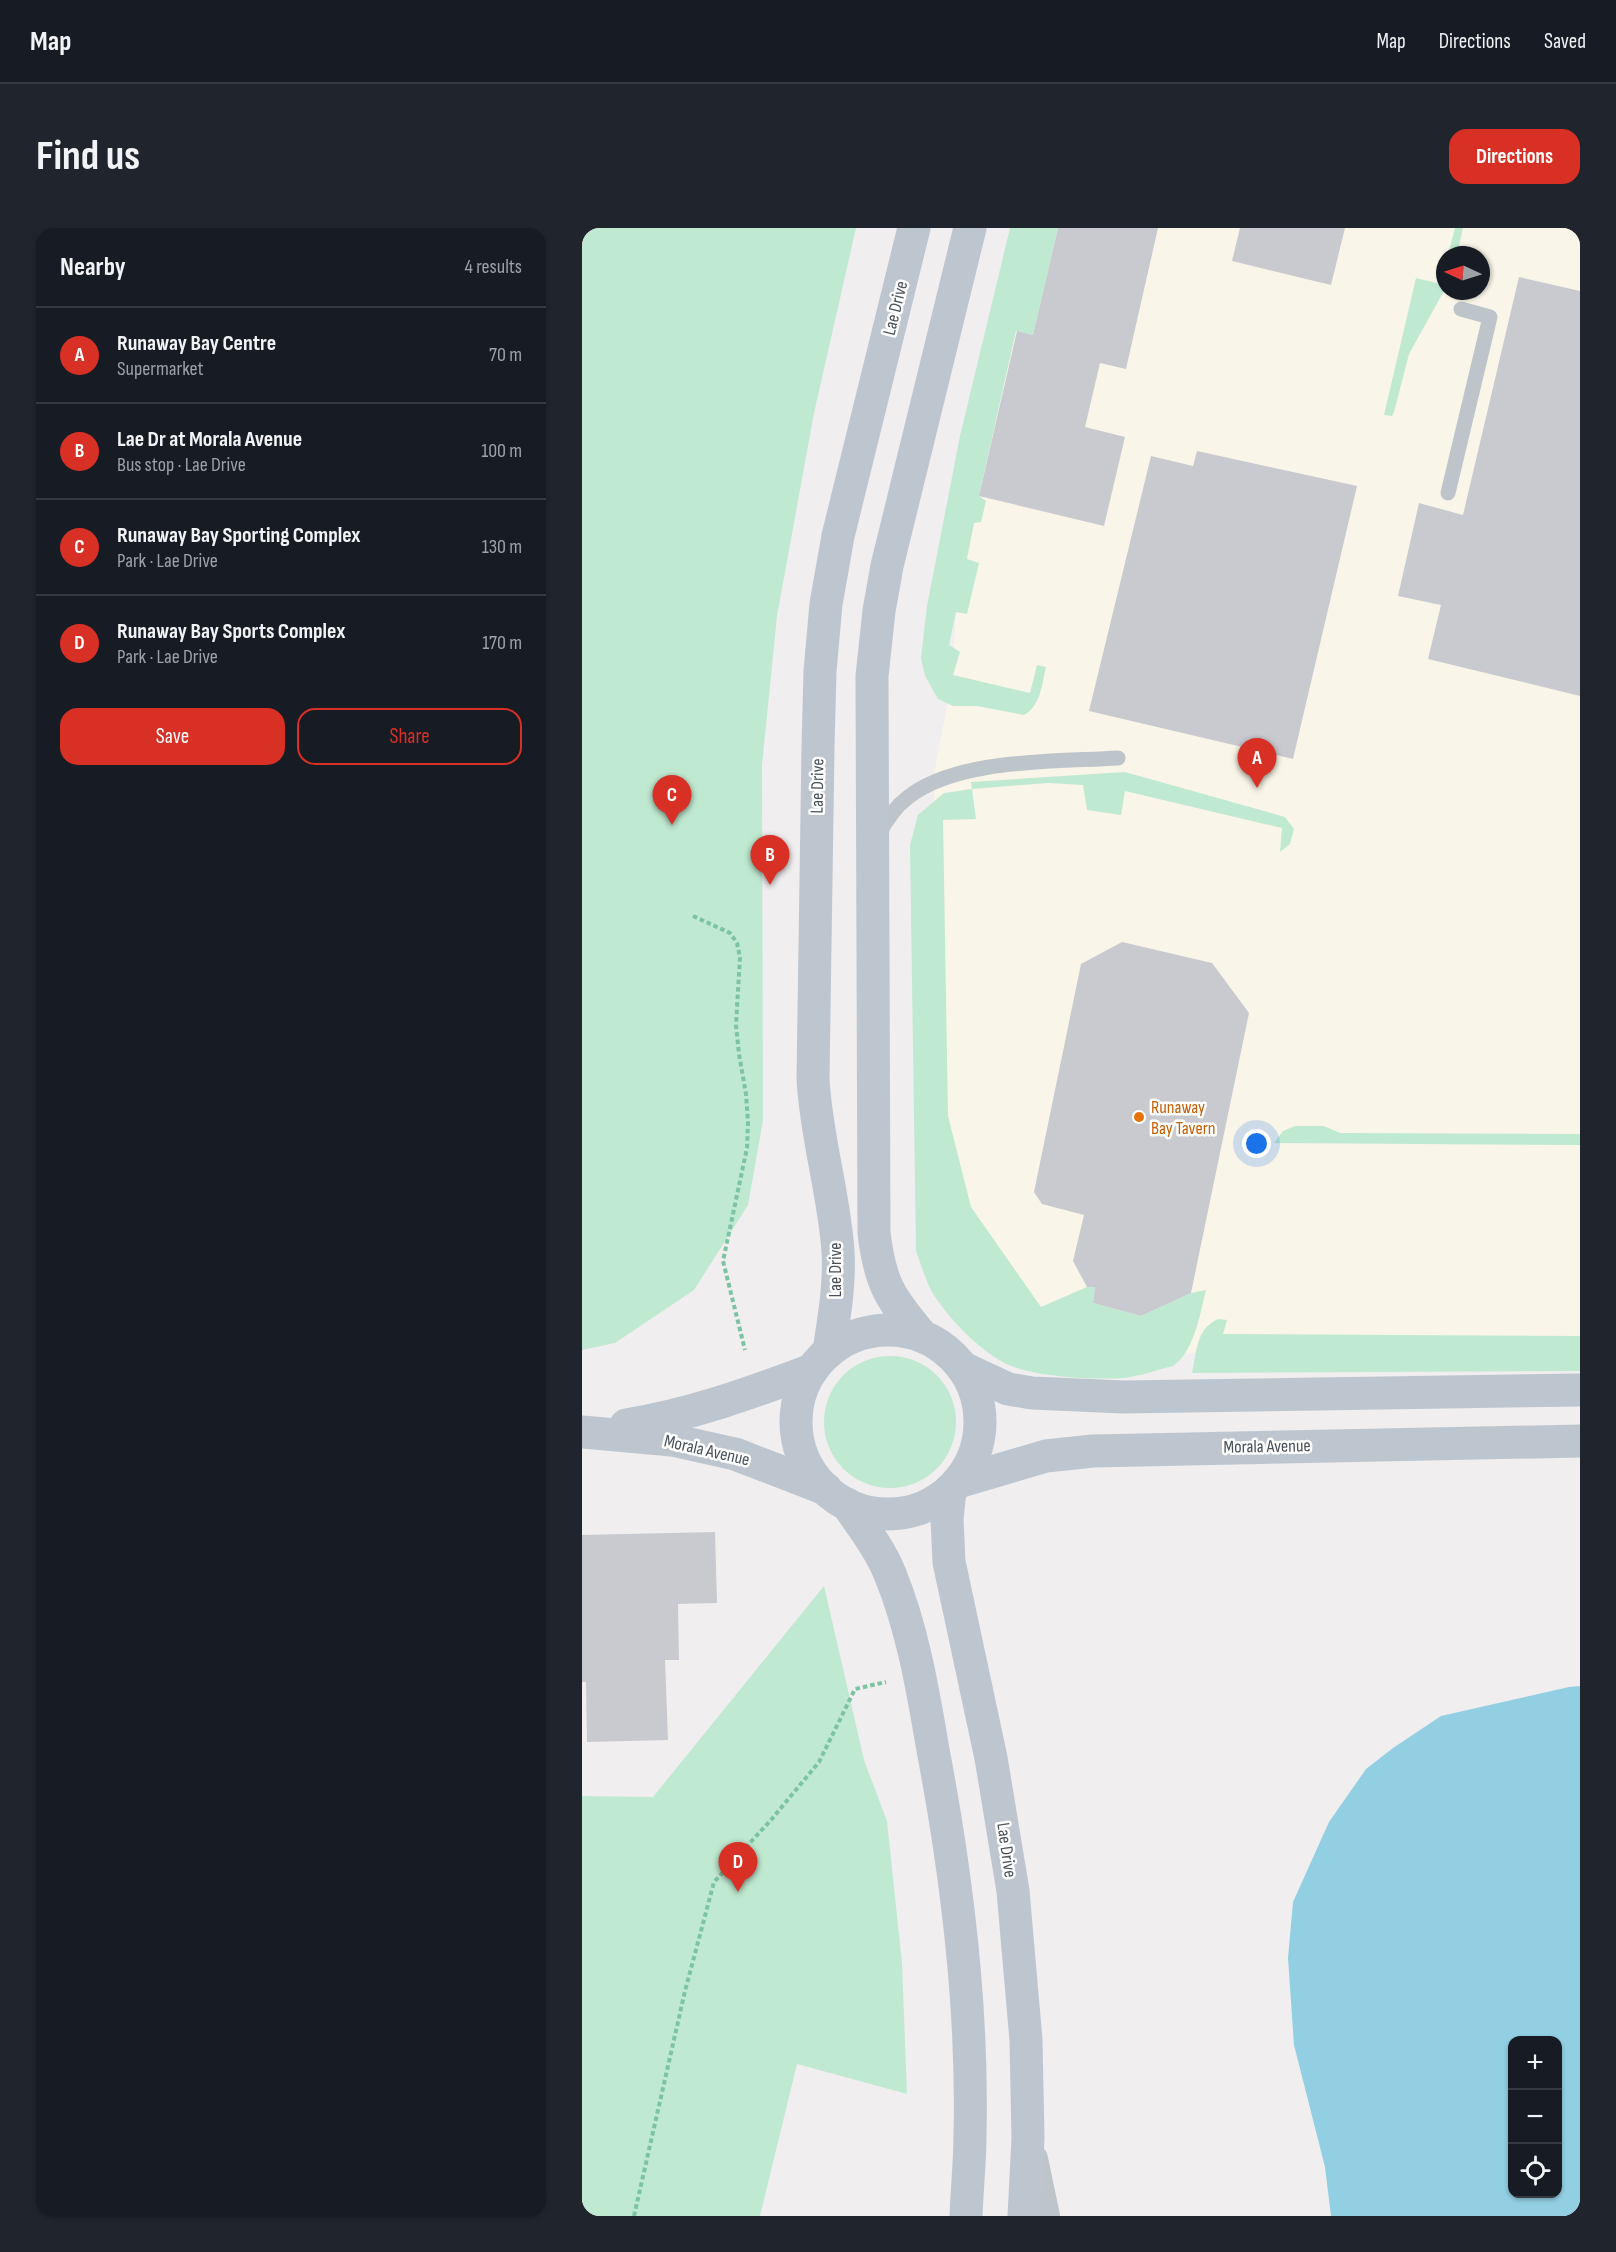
<!DOCTYPE html>
<html lang="en">
<head>
<meta charset="utf-8">
<style>
  body { margin:0; font-family:"Sofia Sans Condensed",sans-serif; background:#20242c; color:#f1f3f6 }
  .controls { position:absolute; right:18px; bottom:18px; display:grid; overflow:hidden; border-radius:12px; box-shadow:0 2px 4px #0004 }
  .controls button { width:54px; height:54px; display:grid; place-items:center; padding:0; border:0; border-bottom:2px solid #363941; background:#171b24; color:#f1f3f6; font:30px sans-serif }
  .compass { position:absolute; left:854px; top:18px; width:54px; height:54px; border-radius:50%; background:#171b24; box-shadow:0 2px 4px #0004; rotate:274deg }
  .you { position:absolute; left:675px; top:916px; width:21px; height:21px; margin:-15px; border:4px solid #fff; border-radius:50%; background:#1a73e8; box-shadow:0 0 0 9px #1a73e833 }
  .badge { display:grid; place-items:center; width:39px; height:39px; border-radius:50%; background:#d93025; color:#fff; font-size:20px; font-weight:700 }
  .pin { position:absolute; translate:-50% -50px; filter:drop-shadow(0 2px 3px #0008) }
  .pin::after { content:''; position:absolute; top:32px; width:21px; height:18px; background:inherit; clip-path:polygon(0 0,100% 0,50% 100%) }
  .list { margin:0; padding:0; list-style:none }
  h2 { display:flex; justify-content:space-between; align-items:center; height:78px; margin:0; padding:0 24px; font-size:26px }
  h2 small { font-size:20px; font-weight:400; color:#9ea1a6 }
  .list li { display:grid; grid-template-columns:39px 1fr auto; gap:18px; align-items:center; box-sizing:border-box; height:96px; padding:0 24px; border-top:2px solid #363941 }
  .list b { display:block; font-size:22px; white-space:nowrap }
  .list p { margin:0; font-size:20px; white-space:nowrap; color:#9ea1a6 }
  .list em { font-size:20px; font-style:normal; color:#9ea1a6 }
  .actions { display:flex; gap:12px; padding:18px 24px }
  .actions a { flex:1; padding:14px 0; border:2px solid #d93025; border-radius:18px; text-align:center; font-size:21px; color:#d93025 }
  .actions .main { background:#d93025; color:#fff }
  .icon { flex:none; width:33px; height:33px; fill:none; stroke:currentColor; stroke-width:2; stroke-linecap:round; stroke-linejoin:round }
  .map { position:relative; flex:none; width:998px; height:1988px; overflow:hidden; border-radius:18px }
  header { display:flex; align-items:center; gap:36px; box-sizing:border-box; height:84px; padding:0 30px; background:#171b24; border-bottom:2px solid #363941 }
  header strong { font-size:28px }
  nav { display:flex; gap:33px; margin-inline-start:auto; font-size:21px }
  .intro { display:flex; align-items:center; justify-content:space-between; box-sizing:border-box; height:144px; padding:0 36px }
  h1 { margin:0; font-size:42px }
  .button { padding:15px 27px; border-radius:18px; background:#d93025; color:#fff; font-size:21px; font-weight:700 }
  main { display:flex; gap:36px; padding:0 36px }
  aside { flex:1; background:#171b24; border-radius:18px; box-shadow:0 2px 4px #0004 }
  .map>svg:first-child { display:block }
  .commercial { fill:#f9f5e8; fill-rule:evenodd }
  .green { fill:#c0e9d1 }
  .water { fill:#92cfe2; fill-rule:evenodd }
  .building { fill:#c9cad0 }
  .lines { fill:none; stroke-linecap:round; stroke-linejoin:round }
  .path { stroke:#7cc3a2; stroke-width:4; stroke-dasharray:4.5 3; stroke-linecap:butt }
  .lane { stroke:#bdc5cb; stroke-width:15 }
  .street { stroke:#bdc5cb; stroke-width:30 }
  .secondary { stroke:#bdc6cf; stroke-width:33 }
  .food-dot { fill:#e8710a; stroke:#fff; stroke-width:2 }
  .labels { text-anchor:middle; stroke-width:5; stroke-linejoin:round; paint-order:stroke }
  .street-label { font-size:18px; fill:#485059; stroke:#fff }
  .food-label { font-size:18px; fill:#c56008; stroke:#fff; text-anchor:start }
</style>
</head>
<body>
<header>
<strong>Map</strong>
<nav><a>Map</a><a>Directions</a><a>Saved</a></nav>
</header>
<div class="intro"><h1>Find us</h1><a class="button">Directions</a></div>
<main>
<aside>
<h2>Nearby<small>4 results</small></h2>
<ul class="list">
<li><span class="badge">A</span><div><b>Runaway Bay Centre</b><p>Supermarket</p></div><em>70 m</em></li>
<li><span class="badge">B</span><div><b>Lae Dr at Morala Avenue</b><p>Bus stop · Lae Drive</p></div><em>100 m</em></li>
<li><span class="badge">C</span><div><b>Runaway Bay Sporting Complex</b><p>Park · Lae Drive</p></div><em>130 m</em></li>
<li><span class="badge">D</span><div><b>Runaway Bay Sports Complex</b><p>Park · Lae Drive</p></div><em>170 m</em></li>
</ul>
<div class="actions"><a class="main">Save</a><a>Share</a></div>
</aside>
<div class="map">
<svg width="998" height="1988" viewBox="0 0 998 1988">
  <rect width="100%" height="100%" fill="#f0eeee"/>
  <path class="commercial" d="M450,0H998V1121L598,1125L459,1079L372,978L352,881V546L371,447L376,331ZM863,27H899V63H863Z"/>
  <g class="green">
    <path d="M0,0H274L232,185L195,388L180,537L181,892L166,977L112,1062L33,1115L0,1122Z"/>
    <path d="M428,0H476L451,107L434,103L397,268L404,273L399,294L392,295L385,331L397,335L385,386L374,384L367,417L378,424L371,447L448,465L455,437L464,439C460,455 459,478 442,487L395,478H371L356,471L343,448L339,430L345,378L378,208Z"/>
    <path d="M873,0H881L875,27H866Z"/>
    <path d="M863,41V61L827,126L812,184L810,188L802,187L834,50L859,56Z"/>
    <path d="M543,544L703,589L712,601L708,616L698,624L700,600L543,563L539,587L505,582L501,557L466,555L390,561L394,591L361,592L366,888L389,979L459,1079L505,1059H513L511,1075L559,1088L609,1065L624,1062C618,1086 612,1124 591,1138C575,1142 558,1148 542,1150C511,1152 461,1149 432,1139C403,1129 364,1089 349,1062C343,1050 339,1036 334,1023L328,617L336,587L362,565L390,561L389,554Z"/>
    <path d="M713,898H742L758,905L998,906V917L692,915L701,903Z"/>
    <path d="M636,1091L645,1092L641,1106L998,1108V1143L610,1145C615,1123 614,1101 636,1091Z"/>
    <circle cx="308" cy="1194" r="66"/>
    <path d="M242,1358L282,1532L305,1593L320,1735L325,1866L215,1836L178,1988H0V1568L71,1569Z"/>
  </g>
  <path class="water" d="M998,1458V1988H749L743,1939L712,1817L706,1730L711,1674L747,1594L784,1541L811,1520L859,1488L987,1459ZM930,1812H975V1966H930Z"/>
  <g class="building">
    <path d="M476,0H576L544,141L518,135L503,199L543,209L522,298L397,268L435,103L451,107Z"/>
    <path d="M658,0H763L749,57L650,33Z"/>
    <path d="M937,49L998,63V468L846,431L859,377L816,368L837,275L881,287Z"/>
    <path d="M615,223L775,258L711,531L507,483L569,228L611,238Z"/>
    <path d="M540,714L630,735L667,785L609,1065L559,1088L511,1075L513,1059H505L491,1033L502,987L460,976L452,964L499,736Z"/>
    <path d="M133,1304L135,1375L96,1376L97,1432H83L86,1512L5,1514L4,1454H0V1307Z"/>
  </g>
  <g class="lines">
    <g class="path">
      <path d="M111,688L148,705L155,715L158,729L154,797L157,826L164,866L166,894L165,920L141,1033L163,1122"/>
      <path d="M52,1988L103,1763L132,1654L189,1592L237,1534L273,1461L304,1454"/>
    </g>
    <g class="lane">
      <path d="M866,265L908,89L879,81"/>
      <path d="M297,606C304,593 313,579 325,570C374,530 474,534 536,530"/>
    </g>
    <path class="street" d="M451,1931L463,1988"/>
    <g class="secondary">
      <circle cx="306" cy="1194" r="92"/>
      <path d="M340,1108C308,1070 298,1056 292,1005L290,448L297,383L305,338L388,0"/>
      <path d="M247,1123C252,1090 258,1057 256,1023C252,965 234,909 231,851L236,519L238,443L244,376L256,308L332,0"/>
      <path d="M381,1140L426,1161L450,1165L541,1169L998,1162"/>
      <path d="M44,1197C108,1187 169,1165 230,1142"/>
      <path d="M0,1204L90,1212L153,1226L244,1261"/>
      <path d="M376,1254L464,1228L511,1223L998,1213"/>
      <path d="M368,1262L365,1291L367,1334L409,1530L431,1663L444,1812L446,1910L442,1988"/>
      <path d="M265,1276C280,1298 298,1321 308,1346C331,1402 341,1463 351,1522C375,1648 391,1778 388,1906C388,1933 385,1961 384,1988"/>
    </g>
  </g>
  <circle class="food-dot" cx="557" cy="889" r="6"/>
  <g class="labels">
    <g class="street-label">
      <text transform="translate(313 80) rotate(-76)" y="6">Lae Drive</text>
      <text transform="translate(235 558) rotate(-89)" y="6">Lae Drive</text>
      <text transform="translate(253 1042) rotate(-90)" y="6">Lae Drive</text>
      <text transform="translate(685 1218) rotate(-1)" y="6">Morala Avenue</text>
      <text transform="translate(125 1222) rotate(13)" y="6">Morala Avenue</text>
      <text transform="translate(425 1622) rotate(82)" y="6">Lae Drive</text>
    </g>
    <g class="food-label">
      <text x="569" y="885">Runaway<tspan x="569" dy="21">Bay Tavern</tspan></text>
    </g>
  </g>
</svg>
<div class="controls">
<button>+</button>
<button>−</button>
<button><svg class="icon" aria-label="locate" viewBox="0 0 24 24"><circle cx="12" cy="12" r="6"/><path d="M12 2v4M12 18v4M2 12h4M18 12h4"/></svg></button>
</div>
<svg class="compass" viewBox="-18 -18 36 36"><path d="M0-13l5 13h-10z" fill="#e53935"/><path d="M0 13l5-13h-10z" fill="#9ea1a6"/></svg>
<div class="you"></div>
<div class="pin badge" style="left:675px;top:560px">A</div>
<div class="pin badge" style="left:188px;top:657px">B</div>
<div class="pin badge" style="left:90px;top:597px">C</div>
<div class="pin badge" style="left:156px;top:1664px">D</div>
</div>
</main>
</body>
</html>
